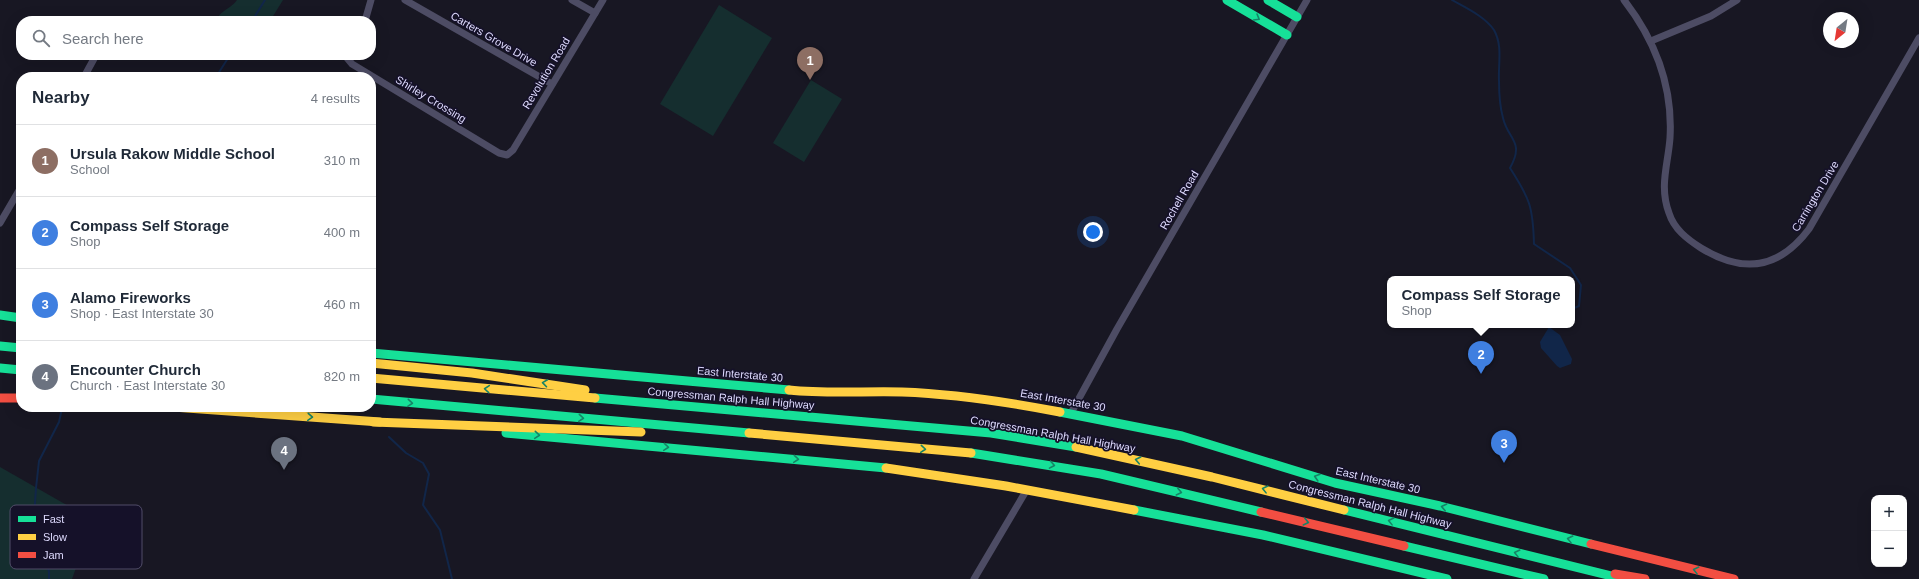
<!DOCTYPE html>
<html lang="en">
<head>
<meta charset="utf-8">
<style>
  body { margin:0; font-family:Arial,sans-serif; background:#f6f6f7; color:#1f2937 }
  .controls { position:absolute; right:12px; bottom:12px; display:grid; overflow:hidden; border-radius:8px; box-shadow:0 4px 16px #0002 }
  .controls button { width:36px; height:36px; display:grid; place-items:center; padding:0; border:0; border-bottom:1px solid #e0e1e3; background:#fff; color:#1f2937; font:20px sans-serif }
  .compass { position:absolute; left:1823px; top:12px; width:36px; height:36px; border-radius:50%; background:#fff; box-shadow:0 4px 16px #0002; rotate:210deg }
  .you { position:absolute; left:1093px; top:232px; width:14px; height:14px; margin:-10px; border:3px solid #fff; border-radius:50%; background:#1a73e8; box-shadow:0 0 0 6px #1a73e833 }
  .badge { display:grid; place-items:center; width:26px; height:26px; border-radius:50%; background:#565a6e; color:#fff; font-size:13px; font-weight:700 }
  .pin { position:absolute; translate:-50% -33px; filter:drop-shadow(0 1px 2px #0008) }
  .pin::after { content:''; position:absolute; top:21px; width:14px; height:12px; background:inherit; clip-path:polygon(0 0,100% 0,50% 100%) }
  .popup { position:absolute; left:1387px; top:276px; width:188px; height:52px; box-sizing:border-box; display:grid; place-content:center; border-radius:8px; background:#fff; filter:drop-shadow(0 1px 3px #0005); font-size:13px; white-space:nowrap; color:#747a83 }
  .popup b { font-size:15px; color:#1f2937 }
  .popup::after { content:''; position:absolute; left:50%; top:100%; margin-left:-8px; border:8px solid transparent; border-top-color:#fff }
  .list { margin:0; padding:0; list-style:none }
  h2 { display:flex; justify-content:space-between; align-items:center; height:52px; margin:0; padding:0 16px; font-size:17px }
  h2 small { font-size:13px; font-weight:400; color:#747a83 }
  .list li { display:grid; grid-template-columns:26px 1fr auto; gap:12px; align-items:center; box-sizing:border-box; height:72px; padding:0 16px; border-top:1px solid #e0e1e3 }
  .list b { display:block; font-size:15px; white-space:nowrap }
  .list p { margin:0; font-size:13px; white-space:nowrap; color:#747a83 }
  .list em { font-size:13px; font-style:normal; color:#747a83 }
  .icon { flex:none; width:22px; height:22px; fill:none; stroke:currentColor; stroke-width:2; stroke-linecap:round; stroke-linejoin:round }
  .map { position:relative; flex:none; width:1919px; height:579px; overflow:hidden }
  .search { position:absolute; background:#fff; box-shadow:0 4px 16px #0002; left:16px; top:16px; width:360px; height:44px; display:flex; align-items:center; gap:10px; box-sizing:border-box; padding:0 14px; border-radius:16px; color:#747a83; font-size:15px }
  .panel { position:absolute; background:#fff; box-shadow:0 4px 16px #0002; left:16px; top:72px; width:360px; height:340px; border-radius:16px }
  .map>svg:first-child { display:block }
  .green { fill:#152e2f }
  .water { fill:#112649 }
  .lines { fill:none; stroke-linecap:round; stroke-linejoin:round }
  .stream { stroke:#112649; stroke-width:2 }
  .street { stroke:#4d4c64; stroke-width:7 }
  .fast { stroke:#16e098; stroke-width:9 }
  .slow { stroke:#ffcf43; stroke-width:9 }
  .jam { stroke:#f24e42; stroke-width:9 }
  .oneway { stroke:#168366 }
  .labels { text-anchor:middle; stroke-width:3.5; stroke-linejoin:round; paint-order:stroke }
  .street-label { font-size:11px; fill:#dedafe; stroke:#151129 }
  .key { fill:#151129; stroke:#514d69; stroke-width:1 }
  .key-label { font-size:11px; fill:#dedafe }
</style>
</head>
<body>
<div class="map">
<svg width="1919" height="579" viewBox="0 0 1919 579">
  <rect width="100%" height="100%" fill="#181723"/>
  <g class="green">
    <path d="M237,0H283L270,21H216C220,10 231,9 237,0Z"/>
    <path d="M719,5L772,38L713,136L660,104Z"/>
    <path d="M811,80L842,99L804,162L773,143Z"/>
    <path d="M0,467L93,520L72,579H0Z"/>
  </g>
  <path class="water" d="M1549,327L1560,335L1572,359L1571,364L1560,368L1557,366L1541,348L1540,342Z"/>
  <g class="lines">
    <g class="stream">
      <path d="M1452,0C1466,8 1484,16 1494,30C1503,46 1498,64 1499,81C1499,93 1500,107 1503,118C1508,140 1525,141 1510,168C1530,199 1533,207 1534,244L1570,268L1581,285L1579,306L1572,309"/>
      <path d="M252,21L265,0"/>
      <path d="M216,77L230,55"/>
      <path d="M1549,329L1552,325"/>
      <path d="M389,437L406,453L423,463L429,474L423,505L440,530L452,579"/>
      <path d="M49,579V572L34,518L36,488L39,461L59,422L62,408"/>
    </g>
    <g class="street">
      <path d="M405,0L552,84"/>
      <path d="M572,0L595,13"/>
      <path d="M1624,0C1655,40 1673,87 1670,138C1668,165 1659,186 1669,213C1674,229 1687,239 1701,248C1743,274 1779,269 1809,229L1919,38"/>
      <path d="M365,21L371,0"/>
      <path d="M1651,41L1711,16L1737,0"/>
      <path d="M347,55V58L352,64L499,153L507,155L513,150L603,0"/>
      <path d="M84,77L96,55"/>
      <path d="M0,223L21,187"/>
      <path d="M1071,413L1117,329L1307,0"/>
      <path d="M974,579L1026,491"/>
    </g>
    <g class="fast">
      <path d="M1227,0L1287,35"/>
      <path d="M1268,0L1297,17"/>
      <path d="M0,315L21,318"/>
      <path d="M0,346L21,348"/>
      <path d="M371,353L789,390"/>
      <path d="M0,368L21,370"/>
      <path d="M595,398L991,433L1076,447"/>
      <path d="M371,399L749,433"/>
      <path d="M1060,412L1182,436L1335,483L1440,506L1591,544"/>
      <path d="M506,433L886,468"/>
      <path d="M971,453L1101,474L1261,512"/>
      <path d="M1134,510L1263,535L1447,579"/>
      <path d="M1344,510L1624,579"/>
      <path d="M1404,546L1544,579"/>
    </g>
    <g class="slow">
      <path d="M371,363L472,373L585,390"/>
      <path d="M371,378L595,398"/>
      <path d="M789,390C827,394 864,391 902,392C955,394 1008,402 1060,412"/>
      <path d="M173,407L380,422"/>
      <path d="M373,422L641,432"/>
      <path d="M749,433L971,453"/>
      <path d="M1076,447L1212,477L1344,510"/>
      <path d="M886,468L1006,486L1134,510"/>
    </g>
    <g class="jam">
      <path d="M0,398H21"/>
      <path d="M1261,512L1404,546"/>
      <path d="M1591,544L1734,579"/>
      <path d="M1615,574L1645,579"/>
    </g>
  </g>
  <defs><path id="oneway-chevron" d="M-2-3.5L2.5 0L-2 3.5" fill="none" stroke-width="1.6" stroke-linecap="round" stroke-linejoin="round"/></defs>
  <g class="oneway">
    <use href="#oneway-chevron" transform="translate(1257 18) rotate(30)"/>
    <use href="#oneway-chevron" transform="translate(545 383) rotate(-172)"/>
    <use href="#oneway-chevron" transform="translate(487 389) rotate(-175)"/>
    <use href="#oneway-chevron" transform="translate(410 403) rotate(5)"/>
    <use href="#oneway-chevron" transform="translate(310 417) rotate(4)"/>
    <use href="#oneway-chevron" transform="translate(581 418) rotate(5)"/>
    <use href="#oneway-chevron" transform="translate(537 435) rotate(5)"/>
    <use href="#oneway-chevron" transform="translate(666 447) rotate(5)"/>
    <use href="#oneway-chevron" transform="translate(923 449) rotate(5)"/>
    <use href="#oneway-chevron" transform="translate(796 459) rotate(5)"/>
    <use href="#oneway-chevron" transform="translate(1138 460) rotate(-168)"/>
    <use href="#oneway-chevron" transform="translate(1052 465) rotate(10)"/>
    <use href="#oneway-chevron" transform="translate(1317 477) rotate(-163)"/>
    <use href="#oneway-chevron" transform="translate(1265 489) rotate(-166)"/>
    <use href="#oneway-chevron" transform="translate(1179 492) rotate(13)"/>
    <use href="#oneway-chevron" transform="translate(1444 507) rotate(-167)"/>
    <use href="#oneway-chevron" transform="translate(1391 521) rotate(-166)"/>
    <use href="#oneway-chevron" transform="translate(1306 522) rotate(13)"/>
    <use href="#oneway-chevron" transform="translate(1570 539) rotate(-166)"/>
    <use href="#oneway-chevron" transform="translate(1517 553) rotate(-166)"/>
    <use href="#oneway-chevron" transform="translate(1696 570) rotate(-166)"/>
  </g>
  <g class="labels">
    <g class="street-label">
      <text transform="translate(494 39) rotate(30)" y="4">Carters Grove Drive</text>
      <text transform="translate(546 73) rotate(-59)" y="4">Revolution Road</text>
      <text transform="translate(431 99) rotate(31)" y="4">Shirley Crossing</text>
      <text transform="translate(1815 196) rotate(-59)" y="4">Carrington Drive</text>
      <text transform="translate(1179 200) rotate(-60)" y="4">Rochell Road</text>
      <text transform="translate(740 374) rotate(5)" y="4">East Interstate 30</text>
      <text transform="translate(731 398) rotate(5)" y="4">Congressman Ralph Hall Highway</text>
      <text transform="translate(1063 400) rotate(10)" y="4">East Interstate 30</text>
      <text transform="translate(1053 434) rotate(10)" y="4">Congressman Ralph Hall Highway</text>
      <text transform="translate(1378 480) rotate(13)" y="4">East Interstate 30</text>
      <text transform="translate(1370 504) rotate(14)" y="4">Congressman Ralph Hall Highway</text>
    </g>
  </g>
  <rect x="10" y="505" width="132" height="64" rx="6" class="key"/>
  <rect x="18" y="516" width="18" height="6" fill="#16e098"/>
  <rect x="18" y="534" width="18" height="6" fill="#ffcf43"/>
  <rect x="18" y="552" width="18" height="6" fill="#f24e42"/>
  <g class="key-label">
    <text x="43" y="523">Fast</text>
    <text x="43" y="541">Slow</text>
    <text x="43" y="559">Jam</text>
  </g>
</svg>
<div class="controls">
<button>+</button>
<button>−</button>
</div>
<svg class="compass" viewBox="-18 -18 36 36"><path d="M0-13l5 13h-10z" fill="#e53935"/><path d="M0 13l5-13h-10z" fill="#747a83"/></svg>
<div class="you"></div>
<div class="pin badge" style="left:810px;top:80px;background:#8d6e63">1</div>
<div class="pin badge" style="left:1481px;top:374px;background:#3f7fe0">2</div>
<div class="popup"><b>Compass Self Storage</b>Shop</div>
<div class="pin badge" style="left:1504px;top:463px;background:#3f7fe0">3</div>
<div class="pin badge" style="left:284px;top:470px;background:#6b7280">4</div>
<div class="search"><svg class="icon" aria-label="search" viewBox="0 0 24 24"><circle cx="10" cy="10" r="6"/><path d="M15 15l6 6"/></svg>Search here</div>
<section class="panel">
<h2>Nearby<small>4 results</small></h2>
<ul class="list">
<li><span class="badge" style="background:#8d6e63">1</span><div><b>Ursula Rakow Middle School</b><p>School</p></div><em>310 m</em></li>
<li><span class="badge" style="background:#3f7fe0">2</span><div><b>Compass Self Storage</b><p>Shop</p></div><em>400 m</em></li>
<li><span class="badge" style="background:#3f7fe0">3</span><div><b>Alamo Fireworks</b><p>Shop · East Interstate 30</p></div><em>460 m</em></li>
<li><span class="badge" style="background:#6b7280">4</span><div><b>Encounter Church</b><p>Church · East Interstate 30</p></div><em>820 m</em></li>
</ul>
</section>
</div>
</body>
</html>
